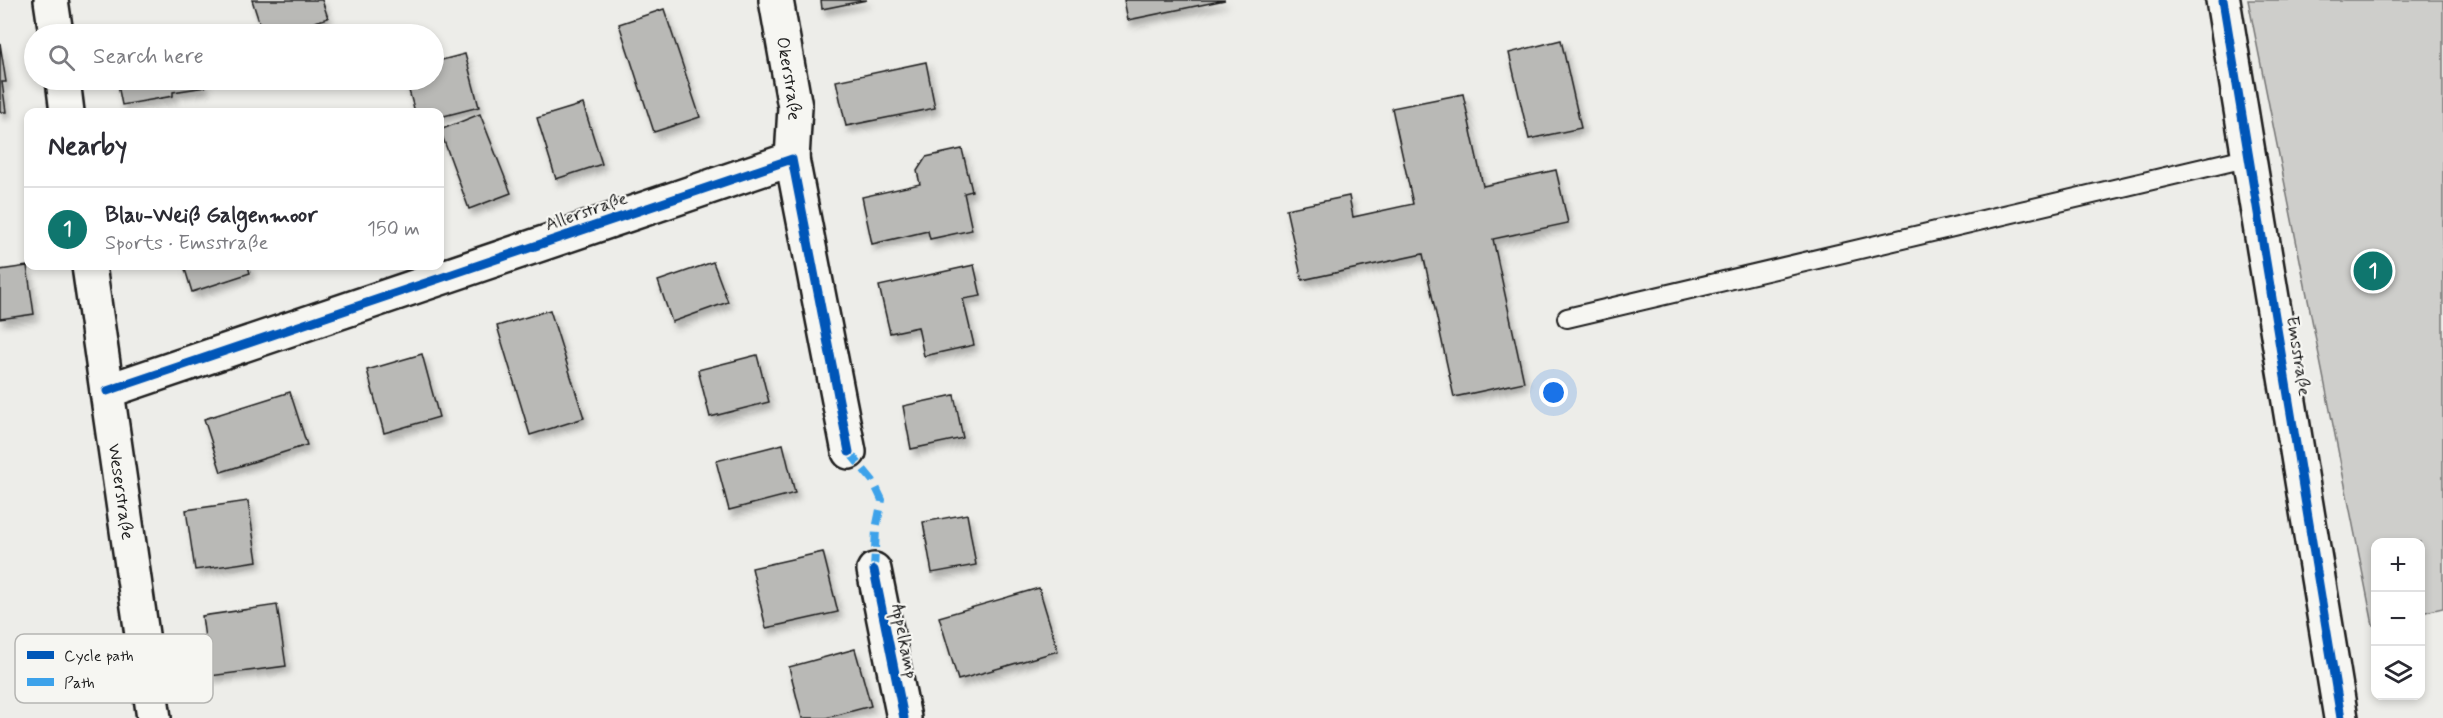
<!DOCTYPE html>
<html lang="en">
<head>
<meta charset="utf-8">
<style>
  body { margin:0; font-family:Mynerve,sans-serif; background:#f7f7f7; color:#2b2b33 }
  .controls { position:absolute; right:18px; bottom:18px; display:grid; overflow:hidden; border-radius:12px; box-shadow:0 3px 9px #0003 }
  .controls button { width:54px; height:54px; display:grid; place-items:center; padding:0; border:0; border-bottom:2px solid #e1e1e2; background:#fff; color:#2b2b33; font:30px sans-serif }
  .you { position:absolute; left:1554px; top:393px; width:21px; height:21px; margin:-15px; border:4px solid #fff; border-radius:50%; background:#1a73e8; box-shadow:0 0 0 9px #1a73e833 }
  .badge { display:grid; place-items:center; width:39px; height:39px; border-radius:50%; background:#0f766e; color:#fff; font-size:20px; font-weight:700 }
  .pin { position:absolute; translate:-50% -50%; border:3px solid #fff; box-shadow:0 2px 6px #0006 }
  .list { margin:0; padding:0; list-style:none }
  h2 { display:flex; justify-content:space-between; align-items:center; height:78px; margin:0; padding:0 24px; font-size:26px }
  h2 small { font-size:20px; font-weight:400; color:#7c7c81 }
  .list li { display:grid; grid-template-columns:39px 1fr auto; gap:18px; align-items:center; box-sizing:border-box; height:84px; padding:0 24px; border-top:2px solid #e1e1e2 }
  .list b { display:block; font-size:22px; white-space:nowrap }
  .list p { margin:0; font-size:20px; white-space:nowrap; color:#7c7c81 }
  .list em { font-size:20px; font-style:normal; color:#7c7c81 }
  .icon { flex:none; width:33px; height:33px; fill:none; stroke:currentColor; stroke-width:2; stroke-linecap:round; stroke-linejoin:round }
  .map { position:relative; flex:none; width:2443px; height:718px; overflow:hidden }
  .search { position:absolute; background:#fff; box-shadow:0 3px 9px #0003; left:24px; top:24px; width:420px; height:66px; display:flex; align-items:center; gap:15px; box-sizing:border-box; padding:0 21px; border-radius:33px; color:#7c7c81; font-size:22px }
  .panel { position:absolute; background:#fff; box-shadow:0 3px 9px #0003; left:24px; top:108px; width:420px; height:162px; border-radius:12px }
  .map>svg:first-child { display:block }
  .green { fill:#cececb; stroke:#757574; stroke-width:1.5 }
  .building { fill:#b9b9b6; stroke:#1c1c1c; stroke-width:1.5; filter:url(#shadow) }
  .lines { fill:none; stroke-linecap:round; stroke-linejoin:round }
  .lane-casing { stroke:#1c1c1c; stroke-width:22 }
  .street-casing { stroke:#1c1c1c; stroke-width:38 }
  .lane { stroke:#f6f6f2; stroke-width:18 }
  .street { stroke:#f6f6f2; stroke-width:33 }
  .quiet { stroke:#3da2ea; stroke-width:8; stroke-dasharray:15 8; stroke-linecap:butt }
  .cycleway-casing { stroke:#f6f6f2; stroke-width:13 }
  .cycleway { stroke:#0057b8; stroke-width:9 }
  .labels { text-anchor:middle; stroke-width:4.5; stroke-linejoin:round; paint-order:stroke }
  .street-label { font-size:18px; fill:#1c1c1c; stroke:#f6f6f2 }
  .key { fill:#f6f6f2; stroke:#b5b5b2; stroke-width:1.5 }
  .key-label { font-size:16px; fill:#1c1c1c }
</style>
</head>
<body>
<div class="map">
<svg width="2443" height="718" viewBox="0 0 2443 718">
  <defs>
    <filter id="shadow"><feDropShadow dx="3.5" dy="6" stdDeviation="3" flood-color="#0004"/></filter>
  </defs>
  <rect width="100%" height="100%" fill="#edede9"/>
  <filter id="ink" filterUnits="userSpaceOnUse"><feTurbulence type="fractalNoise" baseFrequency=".0167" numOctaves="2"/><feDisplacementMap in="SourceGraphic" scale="12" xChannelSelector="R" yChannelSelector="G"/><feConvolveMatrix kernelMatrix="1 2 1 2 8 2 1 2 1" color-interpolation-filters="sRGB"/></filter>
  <g filter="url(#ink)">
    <path class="green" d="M2248,0H2443V608L2421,613L2420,542H2376V624L2373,625Z"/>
    <g class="building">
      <path d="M252,0H322L328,18L277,34H263Z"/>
      <path d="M821,0H867L822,9Z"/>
      <path d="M1124,0H1225L1128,20Z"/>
      <path d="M664,9L700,117L654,132L619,24Z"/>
      <path d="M1561,40L1581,128L1529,139L1509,53Z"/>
      <path d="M0,43L6,82H2L6,112H0Z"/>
      <path d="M465,54L479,107L440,117V112H415L406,80H434V62Z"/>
      <path d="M926,62L935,108L846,126L836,81Z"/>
      <path d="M117,80H204L205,87L173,92V96L122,105Z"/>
      <path d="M1463,94L1483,186L1556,170L1568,223L1493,239L1524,382L1454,397L1423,254L1302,280L1286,209L1349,196L1353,217L1413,204L1392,108Z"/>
      <path d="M583,104L602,164L556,179L537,118Z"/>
      <path d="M480,114L511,193L469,209L440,130Z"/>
      <path d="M962,149L972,191L964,193L972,230L930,239L928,231L872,244L862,197L920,184L917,171L926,157Z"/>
      <path d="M713,262L728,302L672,322L658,281Z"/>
      <path d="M974,265L981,296L963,299L974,345L924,356L918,327L890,333L879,286Z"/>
      <path d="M27,266L34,314L0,319V270Z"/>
      <path d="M184,266H248L250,273L192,292Z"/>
      <path d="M550,310L584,418L530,435L497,326Z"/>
      <path d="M422,354L439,417L384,433L367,370Z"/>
      <path d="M757,355L769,402L710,417L698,370Z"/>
      <path d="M290,392L307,445L221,472L204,419Z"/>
      <path d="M954,395L963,438L911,449L903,406Z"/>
      <path d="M783,444L795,493L729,510L716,461Z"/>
      <path d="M248,501L257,561L195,570L186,510Z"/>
      <path d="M967,514L976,565L932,573L923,522Z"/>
      <path d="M823,552L838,612L766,628L752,568Z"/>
      <path d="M1039,588L1058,651L958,680L939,617Z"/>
      <path d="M277,605L286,666L210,676L202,616Z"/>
      <path d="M855,649L871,706L826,718H802L789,667Z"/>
    </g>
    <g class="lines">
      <g class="lane-casing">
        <path id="lane" d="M1567,318L2250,157"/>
      </g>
      <g class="street-casing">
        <g id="street">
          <path d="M51,0L56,34"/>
          <path id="s1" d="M776,0L795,107L792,159"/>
          <path d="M2223,0L2341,718"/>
          <path d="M63,80L67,112"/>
          <path id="s2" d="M89,266L154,718"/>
          <path d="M107,391L792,159L849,452"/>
          <path d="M874,570L904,718"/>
        </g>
      </g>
      <use href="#lane" class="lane"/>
      <use href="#street" class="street"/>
      <path class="quiet" d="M849,452L873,481L882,500L876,529L874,570"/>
      <g class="cycleway-casing">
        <g id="cycleway">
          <path d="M2223,0L2341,718"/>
          <path d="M107,391L792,159L849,452"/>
          <path d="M874,570L904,718"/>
        </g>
      </g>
      <use href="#cycleway" class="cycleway"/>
    </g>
  </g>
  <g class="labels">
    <g class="street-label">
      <text dy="6" stroke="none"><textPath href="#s1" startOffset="80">Okerstraße</textPath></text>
      <text transform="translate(586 211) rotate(-19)" y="6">Allerstraße</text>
      <text transform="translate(2299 356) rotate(81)" y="6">Emsstraße</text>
      <text dy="6" stroke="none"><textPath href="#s2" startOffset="228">Weserstraße</textPath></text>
      <text transform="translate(905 641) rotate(79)" y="6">Appelkamp</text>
    </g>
  </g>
  <rect x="15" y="634" width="198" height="69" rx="9" class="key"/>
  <rect x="27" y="651" width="27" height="8" fill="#0057b8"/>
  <rect x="27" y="678" width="27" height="8" fill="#3da2ea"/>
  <g class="key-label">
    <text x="64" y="661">Cycle path</text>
    <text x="64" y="688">Path</text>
  </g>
</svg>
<div class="controls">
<button>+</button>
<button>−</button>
<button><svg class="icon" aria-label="layers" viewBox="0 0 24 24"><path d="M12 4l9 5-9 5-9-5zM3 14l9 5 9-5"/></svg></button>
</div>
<div class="you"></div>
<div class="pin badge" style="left:2373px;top:271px">1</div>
<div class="search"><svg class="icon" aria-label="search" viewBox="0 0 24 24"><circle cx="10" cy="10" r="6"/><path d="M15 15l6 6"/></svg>Search here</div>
<section class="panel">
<h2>Nearby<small></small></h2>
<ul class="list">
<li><span class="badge">1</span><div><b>Blau-Weiß Galgenmoor</b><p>Sports · Emsstraße</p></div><em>150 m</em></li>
</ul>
</section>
</div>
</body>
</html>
